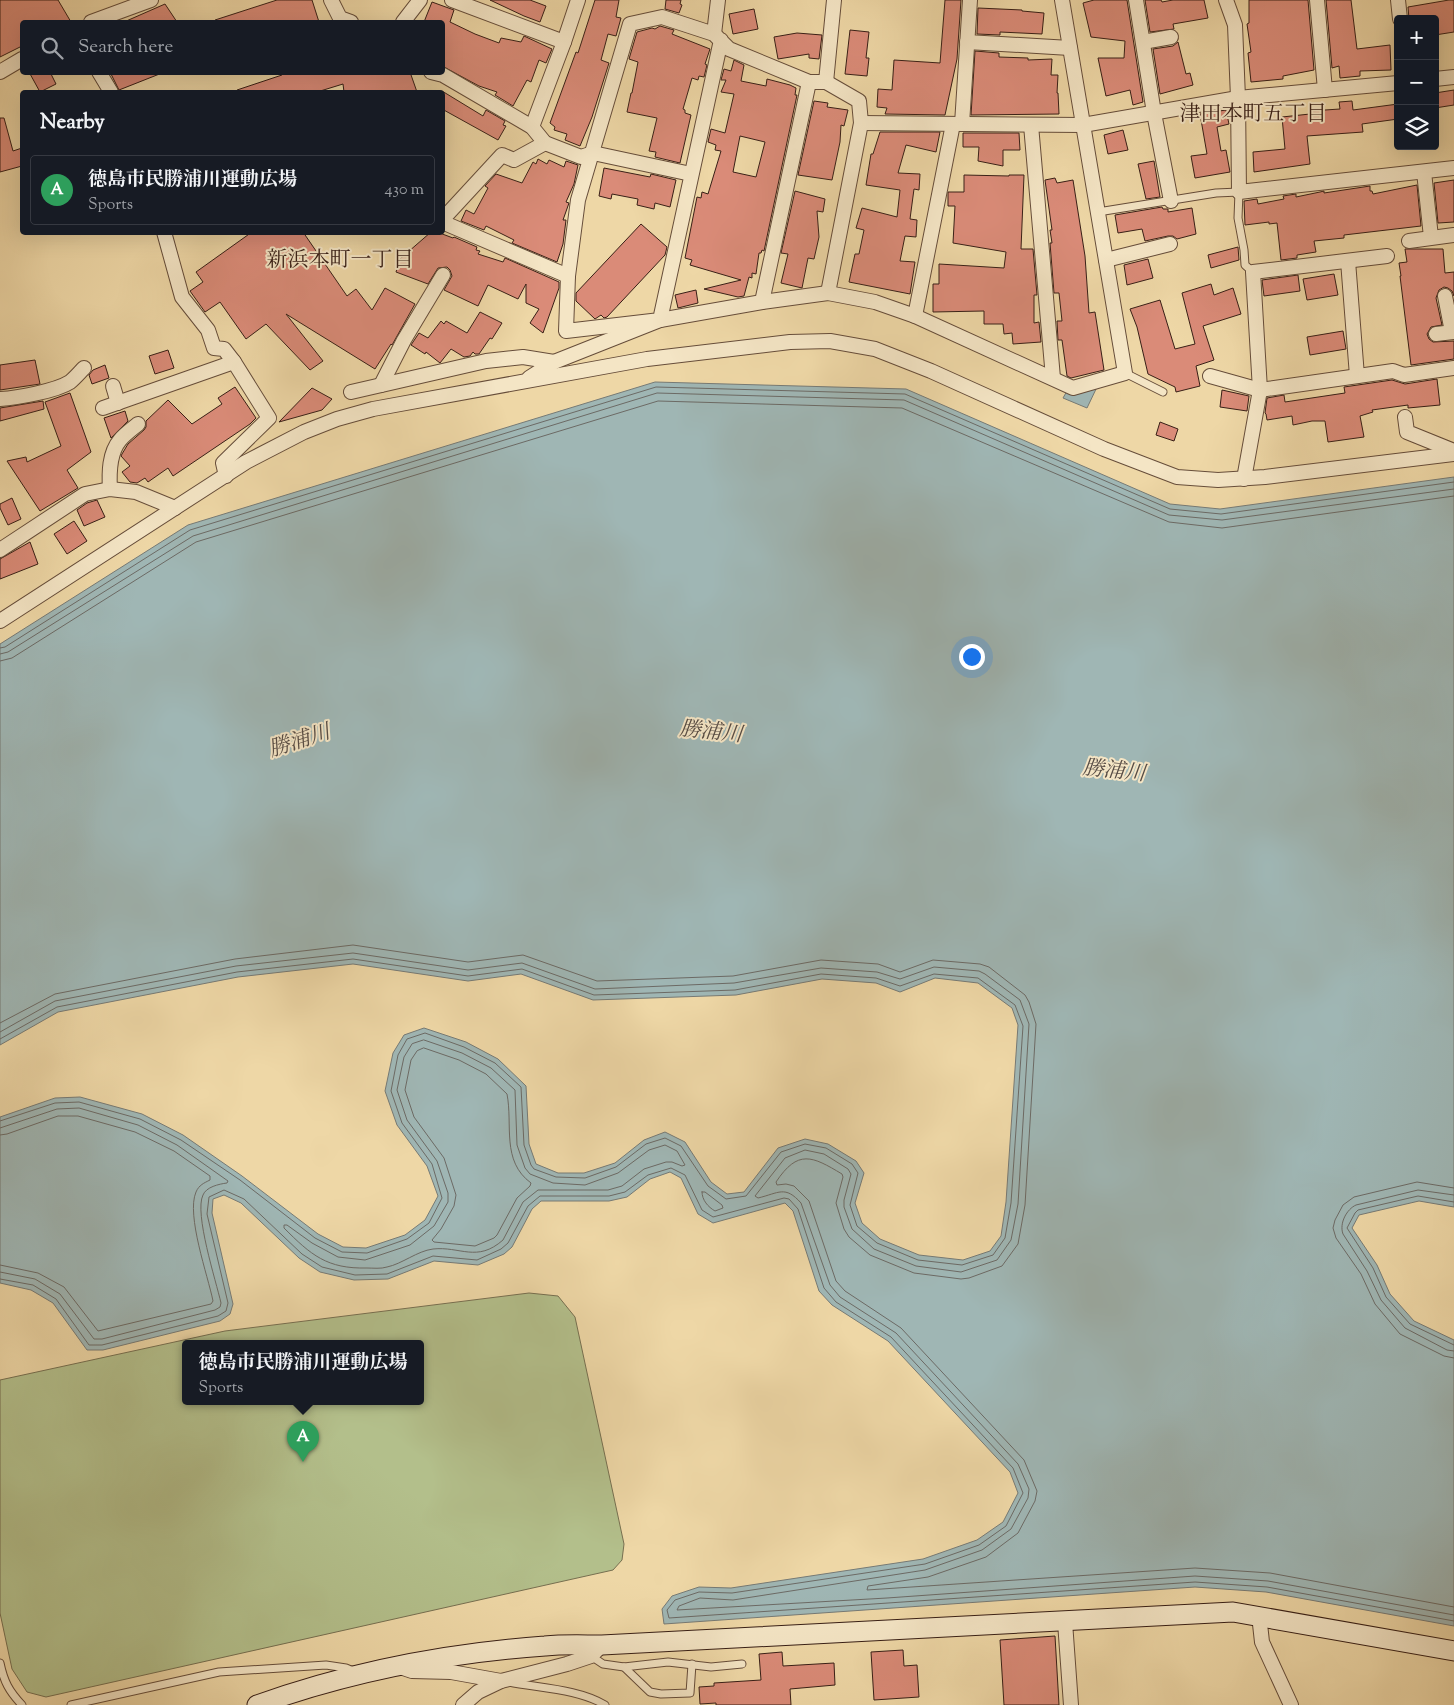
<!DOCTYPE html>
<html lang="en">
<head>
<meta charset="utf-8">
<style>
  body { margin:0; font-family:"Sorts Mill Goudy","Noto Serif JP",serif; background:#242831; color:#f1f3f6 }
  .controls { position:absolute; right:15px; top:15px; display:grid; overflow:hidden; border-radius:5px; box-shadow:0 5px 20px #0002 }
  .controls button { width:45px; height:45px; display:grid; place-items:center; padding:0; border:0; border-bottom:1px solid #363941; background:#171b24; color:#f1f3f6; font:25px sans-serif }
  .you { position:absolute; left:971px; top:656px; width:18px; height:18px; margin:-12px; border:4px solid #fff; border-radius:50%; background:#1a73e8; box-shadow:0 0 0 8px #1a73e833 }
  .badge { display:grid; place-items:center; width:32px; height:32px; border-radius:50%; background:#c59692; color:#fff; font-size:16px; font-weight:700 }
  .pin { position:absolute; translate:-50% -41px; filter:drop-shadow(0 1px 2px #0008) }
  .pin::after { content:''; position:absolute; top:26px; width:18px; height:15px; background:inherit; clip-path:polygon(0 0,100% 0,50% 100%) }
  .popup { position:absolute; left:182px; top:1340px; width:242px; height:65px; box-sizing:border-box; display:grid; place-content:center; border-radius:5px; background:#171b24; filter:drop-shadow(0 1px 4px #0005); font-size:16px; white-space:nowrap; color:#9ea1a6 }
  .popup b { font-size:19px; color:#f1f3f6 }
  .popup::after { content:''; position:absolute; left:50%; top:100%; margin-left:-10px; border:10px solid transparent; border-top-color:#171b24 }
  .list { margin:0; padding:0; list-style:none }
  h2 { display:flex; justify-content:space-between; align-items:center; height:65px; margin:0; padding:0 20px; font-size:21px }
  h2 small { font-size:16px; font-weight:400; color:#9ea1a6 }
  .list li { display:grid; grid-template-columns:32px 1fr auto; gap:15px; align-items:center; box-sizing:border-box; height:70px; margin:0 10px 10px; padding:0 10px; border:1px solid #363941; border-radius:5px }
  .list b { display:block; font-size:19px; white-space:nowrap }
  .list p { margin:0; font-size:16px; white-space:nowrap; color:#9ea1a6 }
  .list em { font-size:16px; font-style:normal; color:#9ea1a6 }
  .icon { flex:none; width:28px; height:28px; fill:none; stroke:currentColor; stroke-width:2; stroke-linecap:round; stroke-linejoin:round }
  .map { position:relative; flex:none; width:1454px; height:1705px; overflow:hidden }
  .search { position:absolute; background:#171b24; box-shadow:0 5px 20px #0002; left:20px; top:20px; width:425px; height:55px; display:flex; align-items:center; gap:12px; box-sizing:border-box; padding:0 18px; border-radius:5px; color:#9ea1a6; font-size:19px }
  .panel { position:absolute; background:#171b24; box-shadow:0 5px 20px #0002; left:20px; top:90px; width:425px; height:145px; border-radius:5px }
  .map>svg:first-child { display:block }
  .green { fill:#b3bf8b; stroke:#766f50; fill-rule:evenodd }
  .water { fill:#9fb6b4; stroke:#767a75 }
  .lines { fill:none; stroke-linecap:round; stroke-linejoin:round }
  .shore { stroke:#6c6a65; stroke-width:1 }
  .building { fill:#da8b78; stroke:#381f16; fill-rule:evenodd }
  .lane-casing { stroke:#664d3a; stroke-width:9 }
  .street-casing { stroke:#664d3a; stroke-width:16 }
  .secondary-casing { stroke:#381f16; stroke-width:21 }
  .lane { stroke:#f4e5c5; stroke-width:7 }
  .street { stroke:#f4e5c5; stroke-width:14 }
  .secondary { stroke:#f4e5c5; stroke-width:19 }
  .labels { text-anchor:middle; stroke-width:4; stroke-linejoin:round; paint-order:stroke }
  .neighbourhood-label { font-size:21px; fill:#381f16; stroke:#f4e5c5 }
  .water-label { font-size:21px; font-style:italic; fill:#574c45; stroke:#f4e5c5 }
</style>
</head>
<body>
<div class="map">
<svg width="1454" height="1705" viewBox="0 0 1454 1705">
  <rect width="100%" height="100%" fill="#eed7a6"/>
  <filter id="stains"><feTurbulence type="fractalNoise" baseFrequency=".004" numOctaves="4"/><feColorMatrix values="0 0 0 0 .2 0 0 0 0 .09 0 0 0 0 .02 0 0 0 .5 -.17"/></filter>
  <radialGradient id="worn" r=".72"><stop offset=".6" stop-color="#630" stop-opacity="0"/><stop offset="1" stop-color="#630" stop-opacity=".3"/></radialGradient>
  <path class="green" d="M529,1293L558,1296L575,1317L624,1544L622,1560L613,1570L46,1697L27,1692L12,1669L0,1613V1380L225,1331ZM186,1343H420V1401H186Z"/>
  <g class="water">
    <path d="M655,382L906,389L1170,504L1220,509L1454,477V1207L1419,1201L1359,1215L1352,1228L1377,1265L1390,1294L1414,1321L1454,1340V1626L1266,1592L1195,1587L664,1624L662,1609L672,1596L699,1587L731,1588L923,1559L977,1540L1003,1522L1018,1493L1010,1472L888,1341L832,1305L819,1291L793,1211L785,1203L713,1223L698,1214L681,1178L670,1172L650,1179L627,1197L609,1201H541L532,1209L512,1247L504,1254L478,1265L434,1261L388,1279L354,1280L320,1272L299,1258L241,1203L224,1195L213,1199L212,1213L233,1304L230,1314L220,1321L103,1350H87L53,1303L31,1290L0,1283V1117L55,1098L80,1097L142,1114L183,1135L242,1176L318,1234L343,1247L366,1248L405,1235L425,1220L438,1196L427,1166L397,1125L385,1091L393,1053L404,1035L424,1028L466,1042L498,1059L526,1086L529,1144L536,1164L558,1173H584L615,1163L644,1140L665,1132L685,1142L711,1182L727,1194L744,1192L778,1148L805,1139L828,1144L856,1161L864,1173L855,1203L862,1223L880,1239L919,1255L963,1260L990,1251L1001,1236L1006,1202L1018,1025L1012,1008L978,983L935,978L900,992L876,983L822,979L736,995L593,1000L521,974L468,981L353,964L238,977L58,1012L0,1045V644L188,525Z"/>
    <path d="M1097,387L1087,408L1063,398L1067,391Z"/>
  </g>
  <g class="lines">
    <g class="shore">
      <path d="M0,648L5,647L190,530L656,387L905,394L1170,509L1221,514L1454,482"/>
      <path d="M0,654L8,652L193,536L657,393L904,400L1169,515L1222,520L1454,489"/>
      <path d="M0,661L12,658L196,542L658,401L902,408L1169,522L1222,528L1454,496"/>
      <path d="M0,1023L55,994L235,959L353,945L468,962L523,955L597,981L733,976L821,960L878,964L900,972L933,960L980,964L989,967L1025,995L1029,1002L1036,1024L1025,1205L1018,1244L1002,1266L969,1278L961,1279L914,1273L870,1255L849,1237L844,1229L836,1203L843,1177L842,1174C812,1156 798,1149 776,1182L777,1185L786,1184L794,1186L809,1201L836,1281L845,1291L901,1328L1024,1460L1037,1491L1035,1501L1018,1533L986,1557L928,1577L868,1586L867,1590L1195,1568L1270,1573L1454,1607"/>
      <path d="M0,1032L55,1001L236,966L353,953L468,970L522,963L595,989L734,983L821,968L877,972L900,979L934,967L979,971L985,974L1020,1000L1029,1024L1018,1204L1011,1240L997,1260L961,1272L916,1266L874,1249L852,1229L844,1207V1200L851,1174L848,1169L824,1154L805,1150L785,1158L755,1196L758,1198C779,1193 785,1185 801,1203L830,1285L840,1297L896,1333L1018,1464L1029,1489L1028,1498L1011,1529L982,1550L925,1570L733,1600L700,1598L679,1606L677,1610L887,1598L1195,1576L1268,1581L1454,1615"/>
      <path d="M0,1039L57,1007L237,972L353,959L468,976L522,969L594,995L735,990L821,974L876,978L900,986L934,974L978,978L1015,1005L1023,1026L1011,1203L1005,1238L993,1255L962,1265L918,1260L877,1243L857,1226L850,1205L858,1173L852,1164L826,1148L805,1144L781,1152L746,1196L726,1199L708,1186L681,1146L665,1138L646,1144L616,1167L585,1178L556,1177L534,1169L531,1165L524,1145L521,1087L495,1063L464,1047L425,1033L407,1039L398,1055L391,1091L402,1123L432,1164L442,1198L429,1223L407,1239L367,1253L342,1252L315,1238L240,1180L181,1140L140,1119L79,1102L55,1103L0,1121"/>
      <path d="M424,1040L462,1053L491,1068L515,1090L517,1145L525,1168L530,1174L553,1183L585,1185L618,1173L649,1150L665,1145L677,1151L685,1165L682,1166L672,1162H666L644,1169L622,1186L608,1190H538L523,1202L503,1240C477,1263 460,1246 433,1249C417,1251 402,1264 387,1267C381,1269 373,1268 367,1268C327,1269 311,1255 284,1228V1225H287L312,1243L338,1257L365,1260L410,1245L434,1226L448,1202V1193L437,1161L407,1120L397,1090L404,1057L412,1044Z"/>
      <path d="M424,1048L459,1060L486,1074L507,1094C513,1125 501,1161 531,1183L530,1186L517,1198L497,1235L494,1238L475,1246L434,1242L432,1240L441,1229L454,1206L456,1195L444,1158L414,1117L405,1090L411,1060L417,1051Z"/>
      <path d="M0,1128L57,1109L79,1108L138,1125L177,1145L228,1181L227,1183C219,1184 206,1187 203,1195C194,1213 216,1281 221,1303L220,1307L215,1310L102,1339H94L60,1294L35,1279L0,1272"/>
      <path d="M0,1135L7,1134L58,1116H78L135,1132L174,1151L210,1176V1180C204,1183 199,1185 196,1192C186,1215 208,1276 213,1301L211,1304L98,1331L64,1287L38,1273L0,1265"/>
      <path d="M1454,1188L1417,1182L1354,1197L1343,1205L1335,1220L1333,1228L1336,1238L1361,1274L1375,1304L1400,1334L1444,1356L1454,1358"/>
      <path d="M702,1192H705L722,1205L723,1208L715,1211C708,1207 702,1200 702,1192Z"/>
      <path d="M1454,1195L1418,1190L1356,1205C1347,1209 1339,1223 1343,1234L1367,1271L1381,1300L1405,1328L1447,1350L1454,1351"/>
      <path d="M1454,1202L1418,1196L1358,1210L1355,1213L1347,1228L1373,1268L1386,1297L1410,1324L1454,1345"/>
      <path d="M0,1279L33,1285L56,1299L89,1345H102L218,1316L226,1311L228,1303L207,1214L209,1197L224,1190L244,1199L302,1254L322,1267L355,1275L387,1274L433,1256L477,1260L501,1249L508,1243L528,1206L540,1196H609L625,1192L648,1175L671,1168L685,1175L702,1210L713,1217L784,1198L789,1199L798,1209L824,1288L836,1302L891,1337L1013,1468L1023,1493L1006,1526L979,1545L925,1564L732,1593L699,1592L675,1600L667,1610L669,1618L1195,1582L1267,1587L1454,1621"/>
    </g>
  </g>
  <g class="building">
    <path d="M0,0H58L71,22H22V46L0,57Z"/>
    <path d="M277,0H312L319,22H215V20Z"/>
    <path d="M490,0H530L546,6L540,22L524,16Z"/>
    <path d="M595,0H619L616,17L621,18L616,36L608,34L601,60L609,63L592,117L580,146L565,140L567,134L554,130L555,127L550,123L576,52L578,53Z"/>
    <path d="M666,0H681L680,4L682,5L679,13L665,9Z"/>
    <path d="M945,0H961L957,59L945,115L885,114L887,108L877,107L878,89L892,90L894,60L940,63Z"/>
    <path d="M1094,0H1127L1143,102L1133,105L1130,90L1106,96L1098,58H1124L1125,41L1091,37L1083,3Z"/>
    <path d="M1145,0H1161L1162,2L1173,0H1204L1208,18L1173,24L1174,29L1150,32Z"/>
    <path d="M1249,0H1308L1314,70L1283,76V79L1251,82L1248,53L1251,52L1247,24L1249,23Z"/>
    <path d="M1326,0H1351L1357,49L1390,45L1391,70L1360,71V76L1340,78L1339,66L1332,68Z"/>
    <path d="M1449,0H1454V32L1435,35V19H1409L1408,7Z"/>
    <path d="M432,2L454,10L450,22L475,34L499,43L501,38L521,42L524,36L552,49L546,63L539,60L531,82L527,80L513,106L495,95L497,92L479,86L442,66V22H424Z"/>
    <path d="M165,4L177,22H124Z"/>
    <path d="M978,8L1022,10V11L1044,13L1042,34L1000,32V35L977,34Z"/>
    <path d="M754,9L758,29L733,34L729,14Z"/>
    <path d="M660,26L674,30L672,34L710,49L705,64L707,65L704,77L699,76L698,80L692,78L683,109L685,110V113L691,115L680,163L655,157L656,152L649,151L657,118L627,112L631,93H632L638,62L629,59L637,32L652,28L655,29Z"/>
    <path d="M850,30L869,32L866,58H869L867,76L845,74Z"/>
    <path d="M797,33L822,35L819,59L809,58V54L778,59L774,37Z"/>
    <path d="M1178,42L1186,74L1190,73L1193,85L1160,94L1153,49L1173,46Z"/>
    <path d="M975,51L999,53V57L1028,58V60L1052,59L1051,75H1058L1057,93H1058L1059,114L971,115Z"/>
    <path d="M734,60L744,65L741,81L766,86L767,79L790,85L796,88L795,95H797L764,251L762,250L761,253H759L756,274L752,273V278L749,277L744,296L738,297L704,289L741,280L690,265L692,260L685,258L697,197L701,198L702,192L708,194L721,151L715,150L716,145L708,142L711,129L725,133L734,94L721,92L726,80H721L724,69L731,71ZM740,136L765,142L756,177L733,172Z"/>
    <path d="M29,72H50L56,84L40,92Z"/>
    <path d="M110,72H162V73L119,90Z"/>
    <path d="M281,72H410L417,92H344L343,84L317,92H238L237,90L282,75Z"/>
    <path d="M1454,90V105L1435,108V93Z"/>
    <path d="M442,91L483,116L486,110L505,121L503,125L506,126L498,140L442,109Z"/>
    <path d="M814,101L828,103L827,107L848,110L844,126L841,125L840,142L832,180L798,175Z"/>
    <path d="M1352,101L1353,110L1398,104V119L1362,124L1363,132L1307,136L1310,164L1254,172L1253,152L1285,149L1282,117L1310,114V111L1340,109L1339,102Z"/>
    <path d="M1226,110L1229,124L1217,127L1221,151L1226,150L1230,172L1195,178L1191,156L1207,154L1200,114Z"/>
    <path d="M0,118H4L13,151L22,148V166L0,172Z"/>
    <path d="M1123,130L1128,150L1108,154L1104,135Z"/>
    <path d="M880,132H940L936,152L906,145L898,173L920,174L919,190L914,189L910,219L917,220L916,237L905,236L900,261L915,262L910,294L849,282L855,254H859L864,230L856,228L862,208L897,217L900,190L866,185L871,154H873Z"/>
    <path d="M963,133H1019L1020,150H1003V166L978,161L979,147H963Z"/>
    <path d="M538,159L547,164L549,160L564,167L566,161L578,165L574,184L566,202L569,203L563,220H566L563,244L557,262L512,243L514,240L486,226L484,230L461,221L466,210L474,214L488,188L485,186L496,174L522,183L533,162L536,164Z"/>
    <path d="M1154,161L1160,197L1146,199L1138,164Z"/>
    <path d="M604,168L650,177L651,174L676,180L670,207L655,203L654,209L637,205L638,199L612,194L611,199L599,196Z"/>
    <path d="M964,175L1009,176V175H1024L1021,249H1033L1037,295H1034V323L1039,322L1041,342L1013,344L1012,333L1004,334L1003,324H984V311L933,312V284H939V264L1004,268L1006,252L953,243L955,206H948V192H964Z"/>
    <path d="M1055,178L1057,183L1073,180L1085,256L1089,313L1095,312L1104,370L1071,378L1067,376L1062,340H1058L1057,321H1062L1059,293H1054L1050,243H1052L1050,230H1052L1045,180Z"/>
    <path d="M1454,180V222L1438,223L1434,183Z"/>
    <path d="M1417,185L1421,226L1344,235V238L1314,241L1316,252L1297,255V258L1281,260L1277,223L1269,224V222L1245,225L1244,201L1257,199L1258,204L1284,199L1283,196L1296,194V197L1320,192L1324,191V193L1370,186V191H1372L1373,194Z"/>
    <path d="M795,191L825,199L823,212L817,211L819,237L814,259L808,258L802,288L781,283L788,254L781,253Z"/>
    <path d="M1162,207L1163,209H1168V212L1192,208L1196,234L1177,239L1173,236H1168L1145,241L1142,229L1118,233L1115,215Z"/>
    <path d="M641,224L667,247L665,255L607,317L604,318L601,315L595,319L576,301V293Z"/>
    <path d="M252,232H303L347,296L356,289L372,310L385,288L415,304L392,345L391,344L375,369L286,314L323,361L310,370L266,324L246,339L220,302L205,312L190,291L203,282L196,272Z"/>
    <path d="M431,232H437L453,238L454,237L477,247L476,250L480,251L478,254L503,262L505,258L559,282V288L543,333L530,323L539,309L526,303V284L518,299L488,285L478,306L444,290L452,276L450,270L447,267L438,268L428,284L396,272L400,259Z"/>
    <path d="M1238,247L1239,260L1211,268L1208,255Z"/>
    <path d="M1405,249H1443L1445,273L1454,272V296L1452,291L1448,288L1444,287L1439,290L1436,298L1442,325L1431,327L1427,334L1429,339L1433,342L1454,341V359L1411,365L1400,276H1401L1399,263L1407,262Z"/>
    <path d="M1148,259L1153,278L1127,285L1124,265Z"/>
    <path d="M1334,274L1338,295L1307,300L1303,279Z"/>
    <path d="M1298,275L1300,291L1264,296L1262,280Z"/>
    <path d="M1211,284L1214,295L1233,288L1241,314L1203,326L1214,360L1196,366L1200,386L1176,392L1175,387L1148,374L1137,327L1130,309L1160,300L1175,349L1195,344L1182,293Z"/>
    <path d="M696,290L698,303L678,308L675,295Z"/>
    <path d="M480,312L502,323L492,339L490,338L479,354H475L473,352L470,356L464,357L451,349L440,363L426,352L425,354L411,345L419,333L428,338L441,321L444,324L446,321L467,333Z"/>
    <path d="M1343,331L1346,349L1310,355L1307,337Z"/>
    <path d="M168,350L174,368L155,374L149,356Z"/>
    <path d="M35,360L40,384L0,390V365Z"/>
    <path d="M105,365L109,378L92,384L89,375L93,370Z"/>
    <path d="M1437,379L1440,405L1408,408V405L1372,410L1373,412L1360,416L1364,437L1328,442L1325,421H1312L1293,425L1292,416L1267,420L1266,414L1265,413L1267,398L1284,395L1285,402L1345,393L1344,387L1392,380L1405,384Z"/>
    <path d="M235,387L256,418L250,424L173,476L168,468L148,482L145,478L137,483L130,482L122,472L130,466L121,456L122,454L128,444L144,430L146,427V421L168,400L192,424L222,404L218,398Z"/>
    <path d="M312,388L332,399L322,410L279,422Z"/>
    <path d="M1222,390L1249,396L1247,411L1220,407Z"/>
    <path d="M70,393L91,452L67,470L78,488L40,511L7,461L26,457L27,462L61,446L45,402Z"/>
    <path d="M43,401L44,409L0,421V408Z"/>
    <path d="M125,411L128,421L111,438L104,418Z"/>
    <path d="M1160,422L1178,429L1174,441L1156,435Z"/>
    <path d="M12,498L21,519L8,525L0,508V504Z"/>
    <path d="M97,500L105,517L84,526L77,510L87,503Z"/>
    <path d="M74,521L87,541L67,554L54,534Z"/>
    <path d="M30,542L38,564L0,579V559Z"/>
    <path d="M1055,1636L1059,1705H1004L1000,1640Z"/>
    <path d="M903,1650L904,1666L917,1665L919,1697L874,1700L871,1652Z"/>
    <path d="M782,1652L783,1666L834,1663L835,1685L790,1689L791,1705H716V1703L700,1704L699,1687L714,1686V1683L761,1680L759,1654Z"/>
  </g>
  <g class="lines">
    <g class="lane-casing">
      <g id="lane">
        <path d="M1098,212L1216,193L1239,192L1238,218L1244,250L1245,265L1253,272"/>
        <path d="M1125,373L1163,392"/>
        <path d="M591,1656L603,1664L624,1667L668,1662L711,1667L742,1664"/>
        <path d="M0,1663C4,1682 9,1691 22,1705"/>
        <path d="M624,1667L650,1692L661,1694L690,1693L692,1664"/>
        <path d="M509,1682C539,1688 579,1689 605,1705"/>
        <path d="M71,1705L219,1672L326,1665L346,1668L353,1671"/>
      </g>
    </g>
    <g class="street-casing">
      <g id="street">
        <path d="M331,0L340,18L351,22"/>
        <path d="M452,0L564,42"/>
        <path d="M1136,0L1154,113L1171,201"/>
        <path d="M1226,0L1235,25L1238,98L1239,192L1454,168"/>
        <path d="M1317,0L1325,90"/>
        <path d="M1398,0L1400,19"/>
        <path d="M91,22L151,0"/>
        <path d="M403,22L420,0"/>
        <path d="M714,34L718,0"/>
        <path d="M721,40L660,320L566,331L568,276L578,200L630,24L662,17L714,34L729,49L809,82H826L859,101L861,123L828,293"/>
        <path d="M967,42L1070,48"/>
        <path d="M1143,42L1171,37"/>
        <path d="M0,72L22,59"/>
        <path d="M99,72L111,92"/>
        <path d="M431,72L443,75L532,127L545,143L581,157L593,153L691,174"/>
        <path d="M1435,79L1454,77"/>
        <path d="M826,82L834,0"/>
        <path d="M861,123L1083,125L1238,98L1398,83"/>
        <path d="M962,124L970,0"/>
        <path d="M1031,125L1053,378"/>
        <path d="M532,127L564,42L578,0"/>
        <path d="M1424,172L1431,237"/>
        <path d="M442,220L502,155L514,160L545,143"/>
        <path d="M442,222L568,276"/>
        <path d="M164,232L182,297L208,330L214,348L224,349L234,362"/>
        <path d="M1409,241L1454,235"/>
        <path d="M1106,260L1170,244"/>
        <path d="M1348,261L1357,376"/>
        <path d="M1445,296L1452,332"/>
        <path d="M762,302L809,82"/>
        <path d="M915,316L953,124"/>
        <path d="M1436,334L1454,332"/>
        <path d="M1210,376L1260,390L1393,371L1404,375L1454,368"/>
        <path d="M529,378L554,362L660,320L762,302L828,293L875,302L915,316L1073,388L1125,373L1062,0"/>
        <path d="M381,385L404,340L443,275"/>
        <path d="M113,386L118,403"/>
        <path d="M351,392L486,361L523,357L554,362"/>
        <path d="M0,399C17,398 56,391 70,382C75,378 80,372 84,368"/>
        <path d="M103,408L234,362L269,418L223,463L226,476"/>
        <path d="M1405,417L1407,432L1454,451"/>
        <path d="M1244,479L1260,390L1253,272L1387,256"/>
        <path d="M110,489C109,473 109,453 120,440C125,434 132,429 138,424"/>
        <path d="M0,550L85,494L110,489L136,492L175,508"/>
        <path d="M0,621L246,462L304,432L337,419L373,409L647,359L790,342L830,341L875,349L931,371L1104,449L1177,477L1218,480L1265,477L1454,454"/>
        <path d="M1259,1615L1262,1642L1291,1705"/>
        <path d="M1065,1622L1071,1705"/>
        <path d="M403,1668L412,1671L451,1672L501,1681"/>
        <path d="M463,1705L478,1692L501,1681L567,1664L591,1656L602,1645"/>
      </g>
    </g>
    <g class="secondary-casing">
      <path id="secondary" d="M257,1705C349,1672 447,1653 545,1646C564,1644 583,1645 602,1645L1233,1612L1454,1651"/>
    </g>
    <use href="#lane" class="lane"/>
    <use href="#street" class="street"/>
    <use href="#secondary" class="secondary"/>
  </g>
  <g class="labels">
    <g class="neighbourhood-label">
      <text x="1253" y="120">津田本町五丁目</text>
      <text x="340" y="266">新浜本町一丁目</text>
    </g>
    <g class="water-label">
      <text transform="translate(711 731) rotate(6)" y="7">勝浦川</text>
      <text transform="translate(299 740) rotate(-18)" y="7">勝浦川</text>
      <text transform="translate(1114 770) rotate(6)" y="7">勝浦川</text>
    </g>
  </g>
  <rect width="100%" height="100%" filter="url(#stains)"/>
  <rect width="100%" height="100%" fill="url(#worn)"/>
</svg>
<div class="controls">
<button>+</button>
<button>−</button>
<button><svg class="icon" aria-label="layers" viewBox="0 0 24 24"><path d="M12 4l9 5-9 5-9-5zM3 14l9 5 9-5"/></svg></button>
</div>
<div class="you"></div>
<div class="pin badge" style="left:303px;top:1462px;background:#2e9e5b">A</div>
<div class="popup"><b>徳島市民勝浦川運動広場</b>Sports</div>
<div class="search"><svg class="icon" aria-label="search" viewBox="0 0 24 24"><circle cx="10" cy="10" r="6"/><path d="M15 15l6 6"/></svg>Search here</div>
<section class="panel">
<h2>Nearby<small></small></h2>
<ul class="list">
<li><span class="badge" style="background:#2e9e5b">A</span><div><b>徳島市民勝浦川運動広場</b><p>Sports</p></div><em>430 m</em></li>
</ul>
</section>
</div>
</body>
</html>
